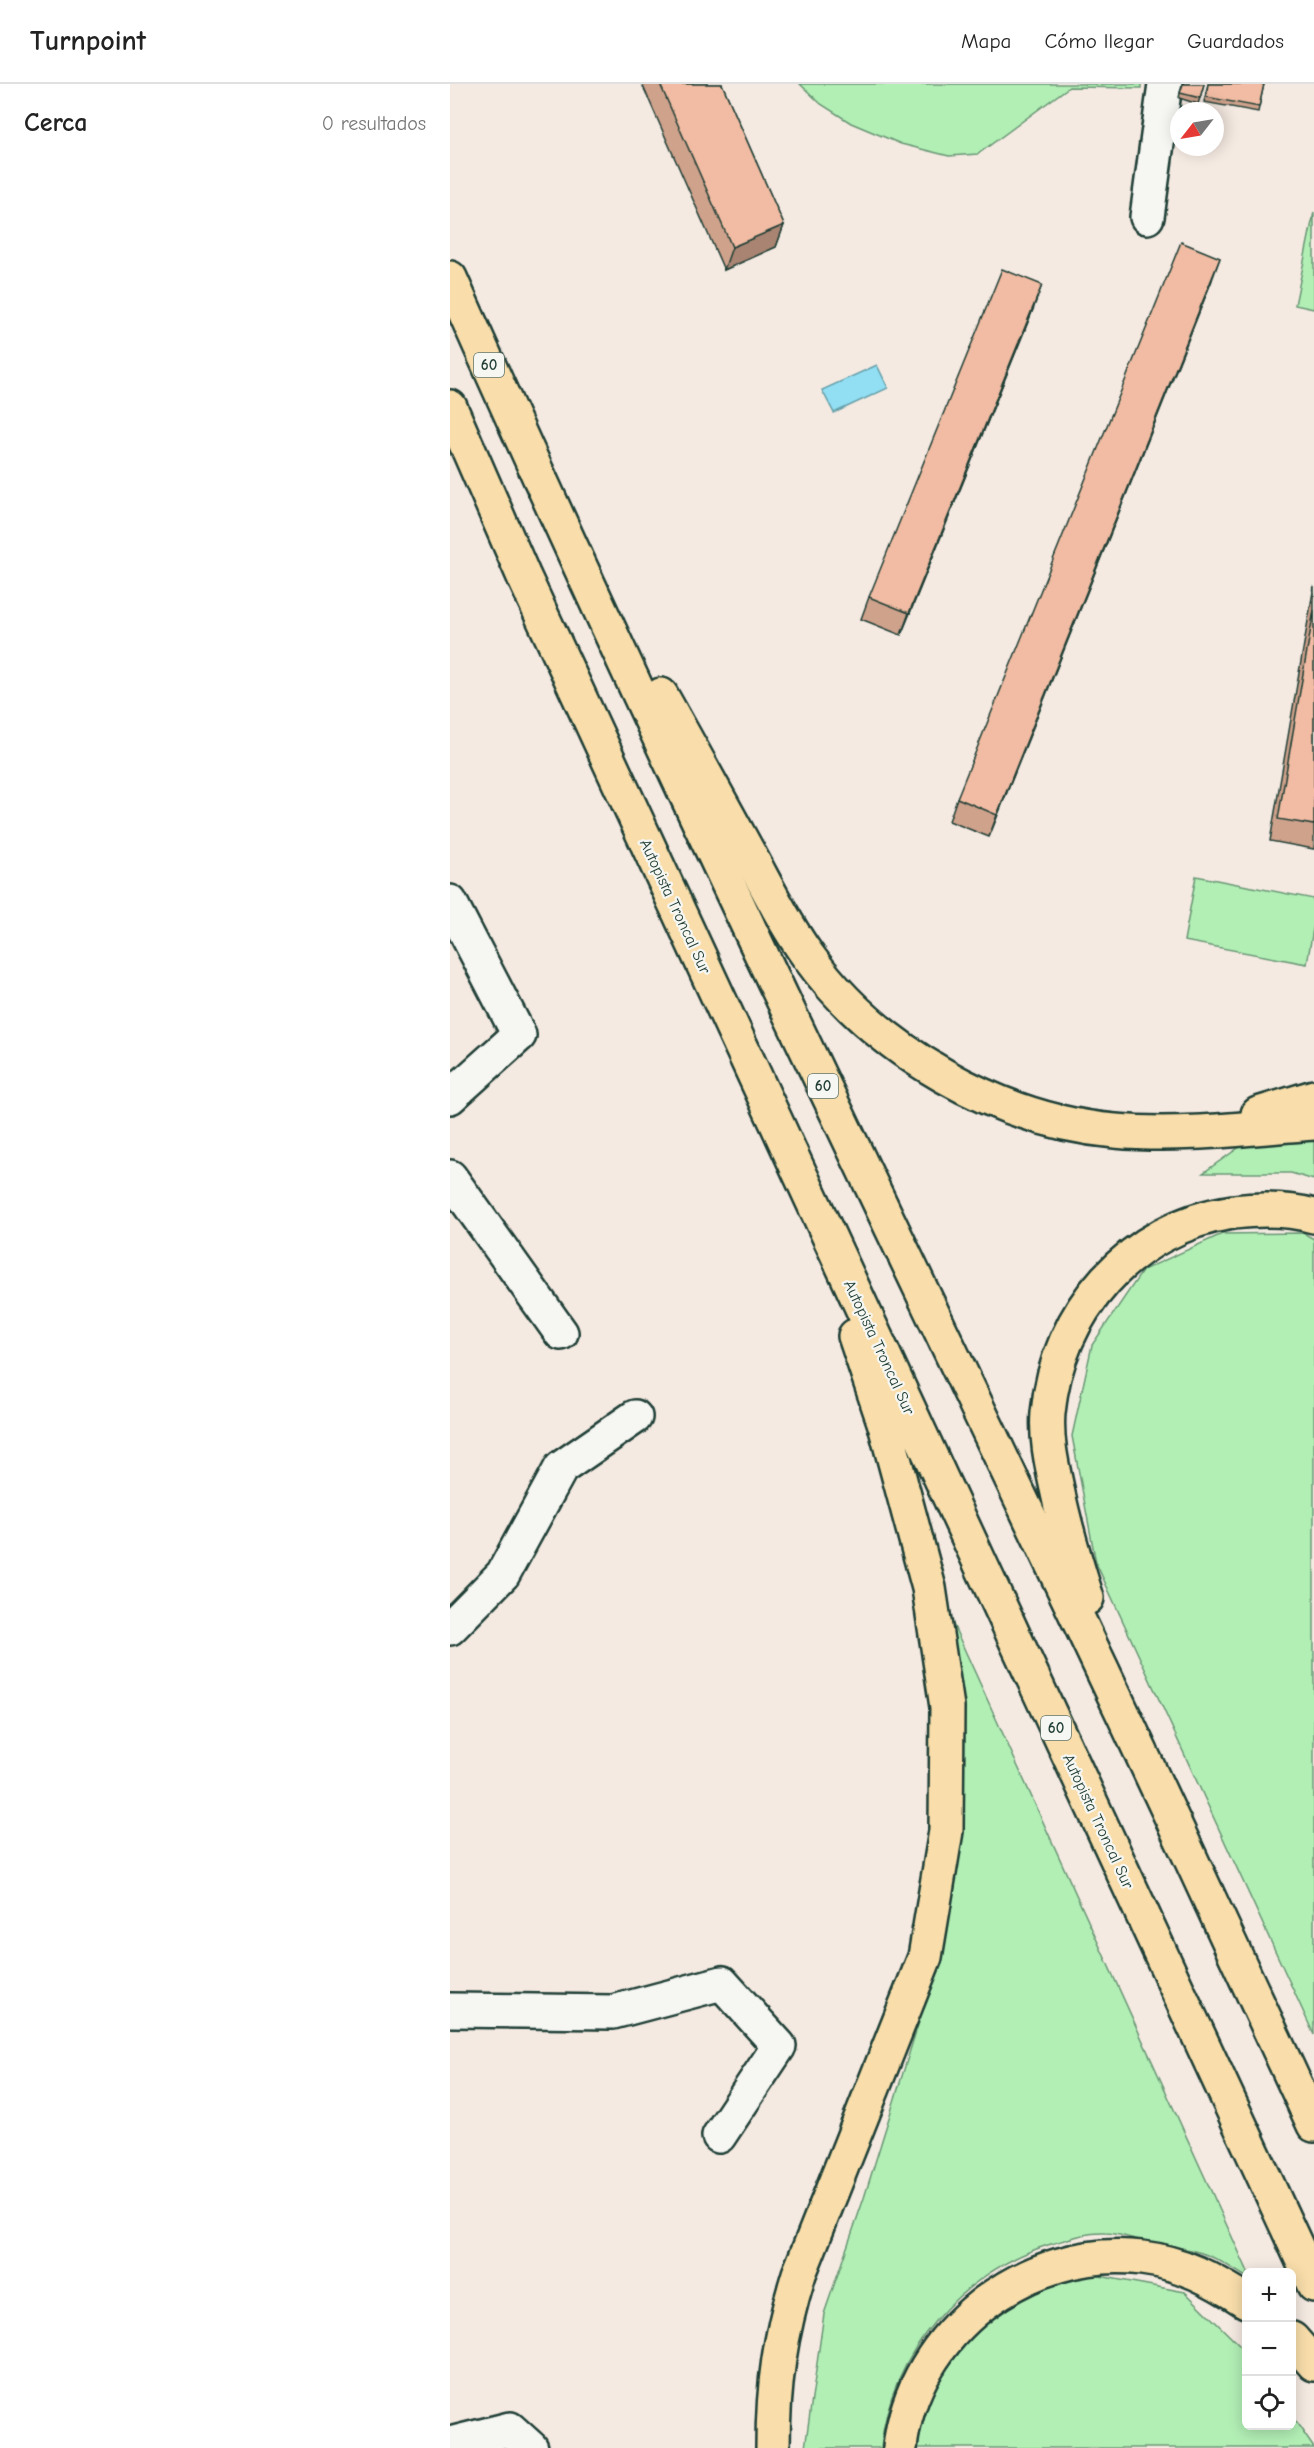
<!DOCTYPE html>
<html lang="es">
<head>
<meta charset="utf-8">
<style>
  body { margin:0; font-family:"Comic Neue",sans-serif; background:#f2f2f2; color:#222 }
  .controls { position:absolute; right:18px; bottom:18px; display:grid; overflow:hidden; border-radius:9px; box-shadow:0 3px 15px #0003 }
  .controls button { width:54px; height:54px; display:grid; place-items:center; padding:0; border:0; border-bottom:2px solid #e0e0e0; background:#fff; color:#222; font:30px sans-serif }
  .compass { position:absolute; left:720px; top:18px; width:54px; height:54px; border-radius:50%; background:#fff; box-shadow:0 3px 15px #0003; rotate:239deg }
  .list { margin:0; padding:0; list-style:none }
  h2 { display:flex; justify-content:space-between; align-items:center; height:78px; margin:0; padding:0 24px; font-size:26px }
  h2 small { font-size:20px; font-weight:400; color:#767676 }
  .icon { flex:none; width:33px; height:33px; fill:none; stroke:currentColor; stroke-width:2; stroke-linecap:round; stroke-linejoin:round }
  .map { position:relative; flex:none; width:864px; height:2364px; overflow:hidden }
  header { display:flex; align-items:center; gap:36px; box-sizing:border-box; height:84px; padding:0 30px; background:#fff; border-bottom:2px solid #e0e0e0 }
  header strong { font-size:28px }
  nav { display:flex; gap:33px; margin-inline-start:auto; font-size:21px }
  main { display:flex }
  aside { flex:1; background:#fff }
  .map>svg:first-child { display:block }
  .green { fill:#b2efb5; stroke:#689674; stroke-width:1.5 }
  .water { fill:#92def3; stroke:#649ea7; stroke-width:1.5 }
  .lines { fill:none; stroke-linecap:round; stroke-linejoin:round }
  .minor-casing { stroke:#1f3d34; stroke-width:38 }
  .highway-casing { stroke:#1f3d34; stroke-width:38 }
  .minor { stroke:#f6f6f2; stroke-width:33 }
  .highway { stroke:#f9deab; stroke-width:33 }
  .wall { fill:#cfa28c; stroke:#1f3d34; stroke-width:1.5 }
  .shaded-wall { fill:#a98472; stroke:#1f3d34; stroke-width:1.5 }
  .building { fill:#f1bca3; stroke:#1f3d34; stroke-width:1.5 }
  .labels { text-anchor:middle; stroke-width:4.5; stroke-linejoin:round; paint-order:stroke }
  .shield { fill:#f6f6f2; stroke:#60746d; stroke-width:1.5 }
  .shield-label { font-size:15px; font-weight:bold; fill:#1f3d34 }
  .street-label { font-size:16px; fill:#1f3d34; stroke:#f6f6f2 }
</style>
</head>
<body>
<header>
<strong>Turnpoint</strong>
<nav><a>Mapa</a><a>Cómo llegar</a><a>Guardados</a></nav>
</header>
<main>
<aside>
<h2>Cerca<small>0 resultados</small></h2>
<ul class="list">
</ul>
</aside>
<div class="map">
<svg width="864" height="2364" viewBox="0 0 864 2364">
  <rect width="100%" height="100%" fill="#f5eae2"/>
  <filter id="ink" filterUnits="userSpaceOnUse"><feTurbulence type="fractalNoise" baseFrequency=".0167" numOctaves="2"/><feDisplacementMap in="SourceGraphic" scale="12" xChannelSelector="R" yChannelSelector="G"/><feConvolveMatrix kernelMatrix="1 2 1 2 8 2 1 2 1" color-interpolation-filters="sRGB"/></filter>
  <g filter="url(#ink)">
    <g class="green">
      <path d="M350,0H691V4L619,3L528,70L499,72L451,60L401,39L371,20Z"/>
      <path d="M864,128V225L845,221Z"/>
      <path d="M746,792L864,815V839L857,880L734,857Z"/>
      <path d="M864,1052V1096L841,1089H753L801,1055Z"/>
      <path d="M853,1149L864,1155V1951L646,1479L622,1352L642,1261L693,1186L772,1150Z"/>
      <path d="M502,1538L798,2188L796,2193C784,2186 771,2176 757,2171C738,2163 715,2162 695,2157C682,2155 668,2149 655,2149C637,2148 618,2155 601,2160C512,2187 439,2269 431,2364H355L374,2230L414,2114L486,1883L512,1754Z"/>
      <path d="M633,2189L735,2208L796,2268V2342H842V2332L864,2364H465L488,2290L548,2221Z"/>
    </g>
    <path class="water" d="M427,281L438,304L384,329L372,306Z"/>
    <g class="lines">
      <g class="minor-casing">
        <g id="minor">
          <path d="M697,133L715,0"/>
          <path d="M0,818L69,951L0,1013"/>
          <path d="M0,1093L111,1249"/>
          <path d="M0,1544L53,1490L111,1384L185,1333"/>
          <path d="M0,1926L163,1928L272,1899L329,1962L269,2052"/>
          <path d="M0,2360L60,2345L81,2364"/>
        </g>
      </g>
      <g class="highway-casing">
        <g id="highway">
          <path d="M0,194C214,678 448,1153 674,1632C738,1768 801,1904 864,2041"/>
          <path d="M0,323L74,493L864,2201"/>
          <path d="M211,611C241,664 270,717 299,770C318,805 335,840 358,872C426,967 549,1037 665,1047C731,1053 798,1044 864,1039"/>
          <path d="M808,1030L864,1013"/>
          <path d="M637,1514C625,1477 614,1439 606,1400C601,1377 596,1353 598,1329C607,1227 681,1143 783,1128C809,1125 839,1125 864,1132"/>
          <path d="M842,2255L864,2280"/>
          <path d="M323,2364C323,2300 330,2251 349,2190L475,1873L496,1747L497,1623L479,1504L435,1341L405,1252"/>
          <path d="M450,2364C462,2248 578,2160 692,2174C733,2179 762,2195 796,2217"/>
        </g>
      </g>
      <use href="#minor" class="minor"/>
      <use href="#highway" class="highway"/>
    </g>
    <g class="wall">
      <path d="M192,0H272L334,141L326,163L274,186Z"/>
      <path d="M732,0H754L748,20L729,14Z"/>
      <path d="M758,0H814L808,28L754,18Z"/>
      <path d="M762,196L539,753L499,737L507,714Z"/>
      <path d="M584,223L451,551L411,535L419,513Z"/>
      <path d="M864,502V765L820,757Z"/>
    </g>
    <g class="shaded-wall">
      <path d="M334,141L326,163L274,186L282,163Z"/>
      <path d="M770,174L762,196L539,753L547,731Z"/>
      <path d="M592,201L584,223L451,551L459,529Z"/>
    </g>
    <g class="building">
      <path d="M210,0H272L334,141L282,163Z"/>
      <path d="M733,0H754L750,14L730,9Z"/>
      <path d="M758,0H814L809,23L756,13Z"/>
      <path d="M731,158L770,174L547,731L507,714Z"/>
      <path d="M552,185L592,201L459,529L419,513Z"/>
      <path d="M864,526V741L828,735Z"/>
    </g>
  </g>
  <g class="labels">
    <g class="shield">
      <rect x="24" y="269" width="30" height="24" rx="4.5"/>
      <rect x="358" y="990" width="30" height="24" rx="4.5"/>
      <rect x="591" y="1632" width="30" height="24" rx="4.5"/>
    </g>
    <g class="shield-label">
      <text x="39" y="286">60</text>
      <text x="373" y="1007">60</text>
      <text x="606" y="1649">60</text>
    </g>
    <g class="street-label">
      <text transform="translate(226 822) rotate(65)" y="6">Autopista Troncal Sur</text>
      <text transform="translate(430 1263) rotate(65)" y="6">Autopista Troncal Sur</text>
      <text transform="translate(649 1737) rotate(65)" y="6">Autopista Troncal Sur</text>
    </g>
  </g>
</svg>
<div class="controls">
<button>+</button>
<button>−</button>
<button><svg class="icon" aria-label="locate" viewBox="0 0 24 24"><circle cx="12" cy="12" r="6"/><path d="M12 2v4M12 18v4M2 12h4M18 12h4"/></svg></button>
</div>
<svg class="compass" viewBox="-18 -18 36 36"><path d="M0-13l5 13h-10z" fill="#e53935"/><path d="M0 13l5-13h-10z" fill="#767676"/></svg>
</div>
</main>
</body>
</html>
